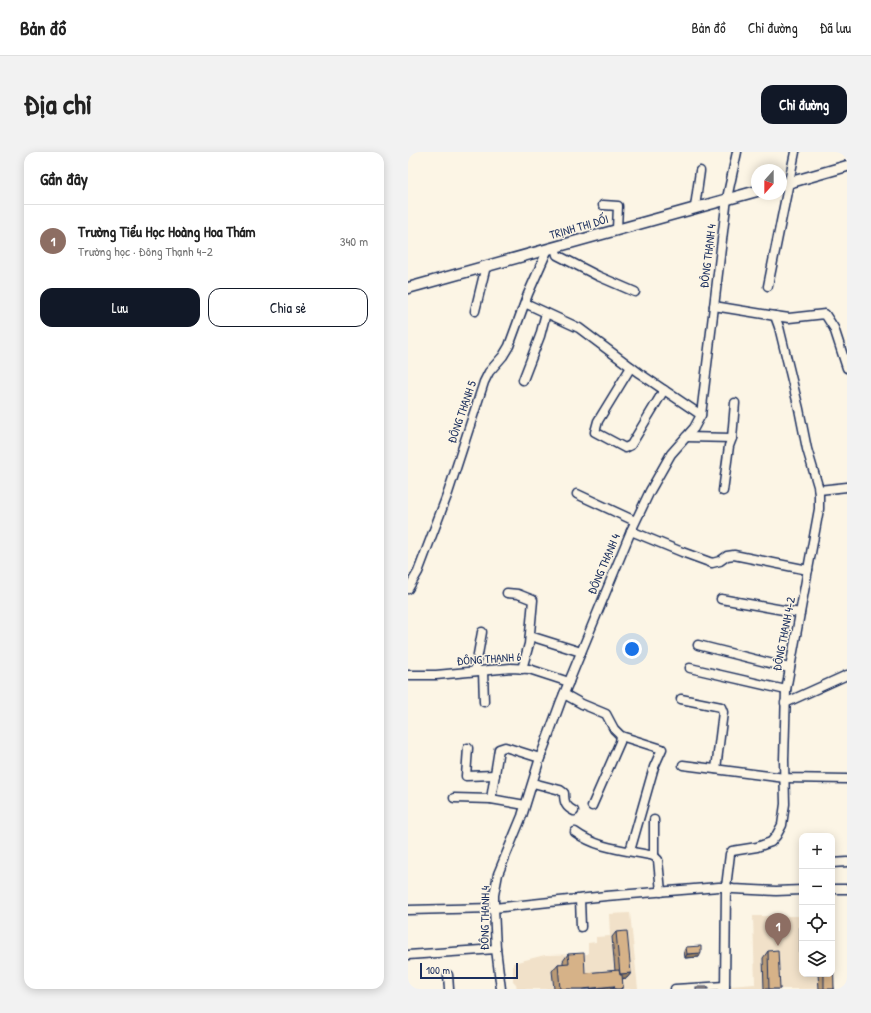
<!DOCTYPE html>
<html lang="vi">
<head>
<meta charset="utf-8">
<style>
  body { margin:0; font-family:"Patrick Hand",sans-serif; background:#f2f2f2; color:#222 }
  .controls { position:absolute; right:12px; bottom:12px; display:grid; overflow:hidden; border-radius:8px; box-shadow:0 2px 10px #0003 }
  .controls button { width:36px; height:36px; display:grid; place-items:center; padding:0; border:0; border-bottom:1px solid #e0e0e0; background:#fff; color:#222; font:20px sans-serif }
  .compass { position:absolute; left:343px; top:12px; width:36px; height:36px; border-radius:50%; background:#fff; box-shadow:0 2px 10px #0003; rotate:201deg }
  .scale { position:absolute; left:12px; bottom:10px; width:98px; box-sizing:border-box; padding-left:4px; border:2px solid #1b2f5e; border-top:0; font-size:11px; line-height:14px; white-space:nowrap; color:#1b2f5e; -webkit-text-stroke:3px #fcf5e5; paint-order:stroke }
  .you { position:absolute; left:224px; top:497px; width:14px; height:14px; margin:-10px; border:3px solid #fff; border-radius:50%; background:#1a73e8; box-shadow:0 0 0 6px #1a73e833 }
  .badge { display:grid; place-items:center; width:26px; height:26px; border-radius:50%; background:#111827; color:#fff; font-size:13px; font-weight:700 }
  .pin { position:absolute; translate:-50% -33px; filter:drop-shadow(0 1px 2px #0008) }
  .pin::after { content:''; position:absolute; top:21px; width:14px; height:12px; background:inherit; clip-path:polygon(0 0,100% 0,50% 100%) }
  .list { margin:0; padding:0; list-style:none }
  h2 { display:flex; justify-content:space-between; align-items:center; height:52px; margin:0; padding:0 16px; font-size:17px }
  h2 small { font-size:13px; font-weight:400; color:#767676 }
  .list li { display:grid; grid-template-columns:26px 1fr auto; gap:12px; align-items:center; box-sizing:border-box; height:72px; padding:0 16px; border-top:1px solid #e0e0e0 }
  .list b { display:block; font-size:15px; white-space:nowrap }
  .list p { margin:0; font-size:13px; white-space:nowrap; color:#767676 }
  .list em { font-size:13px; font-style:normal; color:#767676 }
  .actions { display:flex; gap:8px; padding:12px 16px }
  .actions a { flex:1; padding:9px 0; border:1px solid #111827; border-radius:12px; text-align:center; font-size:14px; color:#111827 }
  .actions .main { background:#111827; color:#fff }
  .icon { flex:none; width:22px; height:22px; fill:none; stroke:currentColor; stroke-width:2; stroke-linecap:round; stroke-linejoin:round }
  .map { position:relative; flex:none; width:439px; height:837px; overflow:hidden; border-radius:12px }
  header { display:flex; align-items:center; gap:24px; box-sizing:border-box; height:56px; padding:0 20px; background:#fff; border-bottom:1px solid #e0e0e0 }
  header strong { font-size:19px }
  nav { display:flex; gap:22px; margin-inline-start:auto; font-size:14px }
  .intro { display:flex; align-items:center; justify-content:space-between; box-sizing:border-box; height:96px; padding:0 24px }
  h1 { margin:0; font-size:28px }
  .button { padding:10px 18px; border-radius:12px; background:#111827; color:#fff; font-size:14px; font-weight:700 }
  main { display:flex; gap:24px; padding:0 24px }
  aside { flex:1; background:#fff; border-radius:12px; box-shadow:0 2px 10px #0003 }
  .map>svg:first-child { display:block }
  .built { fill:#f1e1c9 }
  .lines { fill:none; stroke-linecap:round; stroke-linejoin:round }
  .minor-casing { stroke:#1b2f5e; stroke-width:11 }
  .major-casing { stroke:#1b2f5e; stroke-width:13 }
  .minor { stroke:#fcf5e5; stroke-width:8 }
  .major { stroke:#fcf5e5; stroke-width:10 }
  .wall { fill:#b89975; stroke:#1b2f5e }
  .shaded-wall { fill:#967d5f; stroke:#1b2f5e }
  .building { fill:#d6b288; stroke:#1b2f5e }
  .labels { text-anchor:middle; stroke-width:3; stroke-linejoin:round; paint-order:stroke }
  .street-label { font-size:12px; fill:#1b2f5e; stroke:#fcf5e5 }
</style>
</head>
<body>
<header>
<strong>Bản đồ</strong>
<nav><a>Bản đồ</a><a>Chỉ đường</a><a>Đã lưu</a></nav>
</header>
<div class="intro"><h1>Địa chỉ</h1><a class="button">Chỉ đường</a></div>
<main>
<aside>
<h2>Gần đây<small></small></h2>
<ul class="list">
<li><span class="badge" style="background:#8d6e63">1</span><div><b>Trường Tiểu Học Hoàng Hoa Thám</b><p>Trường học · Đông Thạnh 4-2</p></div><em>340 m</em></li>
</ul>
<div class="actions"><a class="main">Lưu</a><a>Chia sẻ</a></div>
</aside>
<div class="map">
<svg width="439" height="837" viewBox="0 0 439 837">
  <rect width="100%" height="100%" fill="#fcf5e5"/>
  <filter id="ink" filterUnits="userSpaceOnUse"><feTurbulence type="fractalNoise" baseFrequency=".025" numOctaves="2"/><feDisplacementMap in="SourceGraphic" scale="8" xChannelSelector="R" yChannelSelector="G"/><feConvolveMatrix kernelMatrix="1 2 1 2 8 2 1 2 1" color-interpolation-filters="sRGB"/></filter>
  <g filter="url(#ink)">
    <g class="built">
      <path d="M222,761L230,837H109L108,832L105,829V811L137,803L180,802V791L188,790V785L202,784L201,762Z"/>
      <path d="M345,764H394V822H424V766L427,837H322V834L347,832Z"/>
    </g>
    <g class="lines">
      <g class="minor-casing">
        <g id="minor">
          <path d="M195,53L210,54L209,77"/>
          <path d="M287,55L292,19"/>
          <path d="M147,95L149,103L190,124L227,140"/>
          <path d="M360,134L387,0"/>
          <path d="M117,151L171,176L231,221L293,263"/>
          <path d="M306,154L367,164L371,175L391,257L399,297L410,334L411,343V357L378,538L376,608L377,652L374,673L368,684L363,690L349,695L324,699L322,702L318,735L317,837"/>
          <path d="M67,159L78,114"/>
          <path d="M367,164L381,166L417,162L426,176L439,216"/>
          <path d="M223,215L190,269L187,280L217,296L223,293L256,238"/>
          <path d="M115,228L132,184L138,161"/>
          <path d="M278,285L324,286"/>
          <path d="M411,338L439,335"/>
          <path d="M315,339L321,294L324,286L327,251"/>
          <path d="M169,342L227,369"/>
          <path d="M223,379L274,400L304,411L312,409L319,404L326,403L400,418"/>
          <path d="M0,437L10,420L40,341L76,230L81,220L95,204L101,194L120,142L140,97"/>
          <path d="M99,441L110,442L125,448L121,492L114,517"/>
          <path d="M313,447L392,461"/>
          <path d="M122,484L173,500"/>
          <path d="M290,493L381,516"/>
          <path d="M282,516L378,538"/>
          <path d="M67,519L74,480"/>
          <path d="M75,519L76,550"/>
          <path d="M0,523H28L103,516L121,517L161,530"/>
          <path d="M156,542L174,552L198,562L206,577L213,584L212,590L184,654"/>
          <path d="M273,547L313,555L315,560L308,617"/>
          <path d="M377,551L439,523"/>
          <path d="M213,584L254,597L246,615L222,699"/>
          <path d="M60,596L58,624L87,623"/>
          <path d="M275,613L377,626L439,627"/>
          <path d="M125,631L152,638L156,641C156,651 158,655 166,659"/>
          <path d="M46,646L83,647L117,653"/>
          <path d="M83,647L91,597L97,595L132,606"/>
          <path d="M167,680C190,697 218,698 246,704L250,708L253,740"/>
          <path d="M246,704V668"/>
          <path d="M424,711L439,710"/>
          <path d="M424,737H439"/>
          <path d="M172,747L173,775"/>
          <path d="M0,758L86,756L198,744L311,735H318L325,737L368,739L394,738"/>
          <path d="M0,803L88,797"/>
          <path d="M40,823L41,837"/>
          <path d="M93,837L88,797L86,756V743L90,722L114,664L132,606L153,549L223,379L242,339L263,302L286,276L293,263L319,46L329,0"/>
          <path d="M267,837L317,834"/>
        </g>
      </g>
      <g class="major-casing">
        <g id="major">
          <path d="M373,33L439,14"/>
          <path d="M0,136L349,39"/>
        </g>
      </g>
      <use href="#minor" class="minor"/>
      <use href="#major" class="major"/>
    </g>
    <g class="wall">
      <path d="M394,761V802H392V765Z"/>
      <path d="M208,780L223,821L219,826L214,827V837H146L144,819L150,812H155V809L160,802L177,821L207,819L204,785Z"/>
      <path d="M278,795L291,805L277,806L276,799Z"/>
      <path d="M360,799L372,837H356L355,806Z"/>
      <path d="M410,822H424L426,837H411Z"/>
    </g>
    <g class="shaded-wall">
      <path d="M293,801L291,805L277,806L279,802Z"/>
      <path d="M223,821L219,826L207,827L211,822Z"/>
      <path d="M206,834L205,837H174Z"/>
    </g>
    <g class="building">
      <path d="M425,760V770H424V761Z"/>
      <path d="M219,779L223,821L212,822L208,780Z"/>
      <path d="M293,794V801L279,802L278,795Z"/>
      <path d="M370,798L372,837H361L360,799Z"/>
      <path d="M424,798H425L426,837H416V822H424Z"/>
      <path d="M176,801L177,821L211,818L212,823H214L215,835L213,836V837H207L206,834L174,837H152L150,812L161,811L160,802Z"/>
      <rect x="288" y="835" width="12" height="2"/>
    </g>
  </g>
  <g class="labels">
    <g class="street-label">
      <text transform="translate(171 75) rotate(-16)" y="4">TRỊNH THỊ DỐI</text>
      <text transform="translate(300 104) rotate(-83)" y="4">ĐÔNG THẠNH 4</text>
      <text transform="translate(54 260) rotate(-71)" y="4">ĐÔNG THẠNH 5</text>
      <text transform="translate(196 412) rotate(-67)" y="4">ĐÔNG THẠNH 4</text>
      <text transform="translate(376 482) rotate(-79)" y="4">ĐÔNG THẠNH 4-2</text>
      <text transform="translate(81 507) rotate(-4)" y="4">ĐÔNG THẠNH 6</text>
      <text transform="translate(77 766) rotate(-89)" y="4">ĐÔNG THẠNH 4</text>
    </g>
  </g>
</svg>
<div class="controls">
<button>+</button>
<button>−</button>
<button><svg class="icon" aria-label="locate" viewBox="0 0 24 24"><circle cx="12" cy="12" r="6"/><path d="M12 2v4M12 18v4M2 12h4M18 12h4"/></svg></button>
<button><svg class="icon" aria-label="layers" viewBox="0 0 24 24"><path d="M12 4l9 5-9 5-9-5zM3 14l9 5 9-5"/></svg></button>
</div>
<svg class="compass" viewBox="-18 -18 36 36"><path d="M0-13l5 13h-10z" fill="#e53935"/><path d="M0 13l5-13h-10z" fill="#767676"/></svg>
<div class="scale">100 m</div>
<div class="you"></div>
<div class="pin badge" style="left:370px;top:794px;background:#8d6e63">1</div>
</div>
</main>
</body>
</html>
